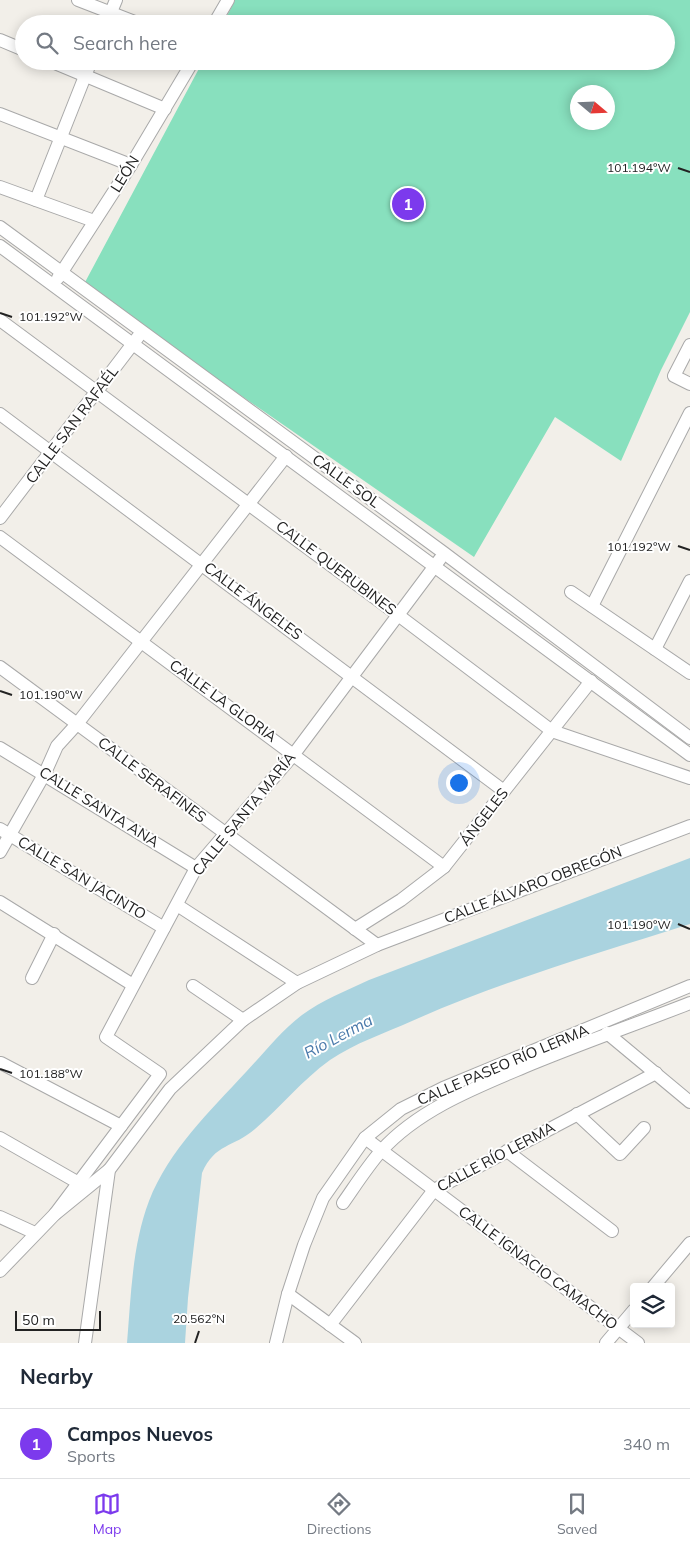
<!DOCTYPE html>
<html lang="en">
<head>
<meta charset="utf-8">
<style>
  body { margin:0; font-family:Mulish,sans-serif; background:#f6f6f7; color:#1f2937 }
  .controls { position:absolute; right:15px; bottom:15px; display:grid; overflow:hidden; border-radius:5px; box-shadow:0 2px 12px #0003 }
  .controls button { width:45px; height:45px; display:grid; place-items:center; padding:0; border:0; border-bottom:1px solid #e0e1e3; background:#fff; color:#1f2937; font:25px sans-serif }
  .compass { position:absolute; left:570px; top:85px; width:45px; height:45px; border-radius:50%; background:#fff; box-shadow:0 2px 12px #0003; rotate:109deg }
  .scale { position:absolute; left:15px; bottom:12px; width:86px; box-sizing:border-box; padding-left:5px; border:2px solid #222; border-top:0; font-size:14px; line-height:18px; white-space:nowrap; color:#222; -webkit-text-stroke:4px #fff; paint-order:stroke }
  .you { position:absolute; left:458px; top:782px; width:18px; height:18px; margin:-12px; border:4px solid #fff; border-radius:50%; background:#1a73e8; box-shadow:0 0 0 8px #1a73e833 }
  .badge { display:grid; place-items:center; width:32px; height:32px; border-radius:50%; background:#7c3aed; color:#fff; font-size:16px; font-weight:700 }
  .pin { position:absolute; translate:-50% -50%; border:2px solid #fff; box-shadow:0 1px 5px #0006 }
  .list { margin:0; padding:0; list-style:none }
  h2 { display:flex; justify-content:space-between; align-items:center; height:65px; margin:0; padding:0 20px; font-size:21px }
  h2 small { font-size:16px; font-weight:400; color:#747a83 }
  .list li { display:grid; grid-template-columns:32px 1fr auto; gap:15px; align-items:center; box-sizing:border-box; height:70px; padding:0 20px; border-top:1px solid #e0e1e3 }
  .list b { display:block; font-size:19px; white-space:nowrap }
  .list p { margin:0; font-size:16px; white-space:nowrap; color:#747a83 }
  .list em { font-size:16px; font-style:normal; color:#747a83 }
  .icon { flex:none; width:28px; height:28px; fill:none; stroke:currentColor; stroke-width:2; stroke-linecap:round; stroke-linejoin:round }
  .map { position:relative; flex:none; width:690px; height:1343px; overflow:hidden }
  .search { position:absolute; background:#fff; box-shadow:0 2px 12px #0003; left:15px; right:15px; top:15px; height:55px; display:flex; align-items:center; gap:12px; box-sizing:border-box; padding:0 18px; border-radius:28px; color:#747a83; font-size:19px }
  .sheet { height:135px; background:#fff }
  nav { display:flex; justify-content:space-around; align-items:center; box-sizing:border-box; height:70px; border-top:1px solid #e0e1e3; background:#fff; font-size:14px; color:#747a83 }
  nav a { display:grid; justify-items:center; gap:2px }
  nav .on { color:#7c3aed }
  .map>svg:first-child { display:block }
  .pitch { fill:#88e0be; fill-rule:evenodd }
  .water { fill:#aad3df }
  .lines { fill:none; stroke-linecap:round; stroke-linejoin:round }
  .minor-casing { stroke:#a9a9a9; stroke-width:14 }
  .minor { stroke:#fff; stroke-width:12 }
  .ticks { fill:none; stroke:#222; stroke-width:2 }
  .labels { text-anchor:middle; stroke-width:4; stroke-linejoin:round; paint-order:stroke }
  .street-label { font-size:15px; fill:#222; stroke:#fff }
  .water-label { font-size:16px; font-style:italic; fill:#4a7aab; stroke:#fff }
  .ticks-label { font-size:12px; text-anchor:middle; fill:#222; stroke:#fff; stroke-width:4; stroke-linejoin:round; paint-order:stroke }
</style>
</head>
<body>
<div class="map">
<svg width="690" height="1343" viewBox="0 0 690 1343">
  <rect width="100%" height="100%" fill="#f2efe9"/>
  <path class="pitch" d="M235,0H690V312L661,370L621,461L555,417L474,557L83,286L203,61H666V24H223ZM578,92H608V122H578Z"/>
  <path class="water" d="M690,858V924C596,954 502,981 412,1021C385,1033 355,1043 330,1060C302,1080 281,1107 255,1129C233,1148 215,1143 202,1173L188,1298L185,1343H127C131,1296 132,1246 149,1201C169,1150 210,1111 246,1072C264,1053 281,1031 302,1015C322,1000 346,991 369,980Z"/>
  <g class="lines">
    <g class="minor-casing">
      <g id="minor">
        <path d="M78,0L140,24"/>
        <path d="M106,24L116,0"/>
        <path d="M214,24L228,0"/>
        <path d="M0,40L24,50"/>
        <path d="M50,61L165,109"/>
        <path d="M0,114L131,165"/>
        <path d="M0,187L94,221"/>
        <path d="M36,200L91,61"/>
        <path d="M0,227L444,553L690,738"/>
        <path d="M0,246L690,755"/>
        <path d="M58,278L131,165L193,61"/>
        <path d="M0,320L398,615L552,731L690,778"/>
        <path d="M690,345L674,376L690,384"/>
        <path d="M0,414L504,791"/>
        <path d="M0,518L138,337"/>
        <path d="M0,537L444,867"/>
        <path d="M571,592L690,673"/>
        <path d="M592,606L690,413"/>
        <path d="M655,649L690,581"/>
        <path d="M0,667L377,945"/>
        <path d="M0,748L196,868"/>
        <path d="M0,829L164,928"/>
        <path d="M0,852L45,773L57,746L77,724L286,456"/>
        <path d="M0,902L133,985"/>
        <path d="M177,905L297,983"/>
        <path d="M355,929L401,900L444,867L591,681"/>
        <path d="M32,978L54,934"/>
        <path d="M193,986L243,1020"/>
        <path d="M607,1033L690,1102"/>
        <path d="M1,1063L121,1126"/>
        <path d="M577,1114L620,1154L644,1128"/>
        <path d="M0,1138L77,1182"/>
        <path d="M365,1138L638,1343"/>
        <path d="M507,1151L612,1231"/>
        <path d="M343,1203C355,1186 367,1167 381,1151C418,1110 474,1088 524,1067C579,1044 634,1025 690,1003"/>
        <path d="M55,1214L160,1074L106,1037L196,868L294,754L440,559"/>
        <path d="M0,1217L35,1233"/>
        <path d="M0,1271L55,1214L109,1170"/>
        <path d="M653,1287L690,1243"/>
        <path d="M288,1294L355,1343"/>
        <path d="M330,1325L434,1190L656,1073"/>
        <path d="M85,1343L109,1170L170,1089L243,1020L297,983L377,945L690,826"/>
        <path d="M276,1343L288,1294L304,1245L323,1198L365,1138L401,1109L443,1088L690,986"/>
        <path d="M606,1343L634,1310"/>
      </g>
    </g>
    <use href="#minor" class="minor"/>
  </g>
  <path class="ticks" d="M678,168L690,172M0,313L12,317M678,546L690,550M0,691L12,695M678,924L690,929M0,1069L12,1073M195,1343L199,1331"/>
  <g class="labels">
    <g class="street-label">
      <text transform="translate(125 174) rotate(-58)" y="5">LEÓN</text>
      <text transform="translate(72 425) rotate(-53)" y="5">CALLE SAN RAFAÉL</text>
      <text transform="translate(346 481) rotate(36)" y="5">CALLE SOL</text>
      <text transform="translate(336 568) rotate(37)" y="5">CALLE QUERUBINES</text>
      <text transform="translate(253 601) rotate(37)" y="5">CALLE ÁNGELES</text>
      <text transform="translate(223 701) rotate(36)" y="5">CALLE LA GLORIA</text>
      <text transform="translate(152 780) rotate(37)" y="5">CALLE SERAFINES</text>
      <text transform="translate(99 807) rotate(32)" y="5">CALLE SANTA ANA</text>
      <text transform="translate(244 814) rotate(-51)" y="5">CALLE SANTA MARÍA</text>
      <text transform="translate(484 817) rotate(-52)" y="5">ÁNGELES</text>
      <text transform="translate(82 878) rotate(31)" y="5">CALLE SAN JACINTO</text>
      <text transform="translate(533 885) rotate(-21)" y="5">CALLE ÁLVARO OBREGÓN</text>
      <text transform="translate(503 1065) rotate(-23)" y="5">CALLE PASEO RÍO LERMA</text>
      <text transform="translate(496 1157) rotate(-28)" y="5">CALLE RÍO LERMA</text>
      <text transform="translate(538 1268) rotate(37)" y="5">CALLE IGNACIO CAMACHO</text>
    </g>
    <g class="water-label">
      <text transform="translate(338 1036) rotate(-28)" y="6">Río Lerma</text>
    </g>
  </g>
  <g class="ticks-label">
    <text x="639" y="172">101.194°W</text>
    <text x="51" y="321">101.192°W</text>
    <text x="639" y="551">101.192°W</text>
    <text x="51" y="699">101.190°W</text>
    <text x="639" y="929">101.190°W</text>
    <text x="51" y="1078">101.188°W</text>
    <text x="199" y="1323">20.562°N</text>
  </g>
</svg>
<div class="controls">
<button><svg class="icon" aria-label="layers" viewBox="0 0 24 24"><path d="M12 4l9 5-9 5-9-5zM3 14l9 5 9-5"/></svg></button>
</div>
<svg class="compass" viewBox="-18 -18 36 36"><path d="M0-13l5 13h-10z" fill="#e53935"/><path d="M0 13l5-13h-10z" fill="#747a83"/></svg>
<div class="scale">50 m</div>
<div class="you"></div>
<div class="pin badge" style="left:408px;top:204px">1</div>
<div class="search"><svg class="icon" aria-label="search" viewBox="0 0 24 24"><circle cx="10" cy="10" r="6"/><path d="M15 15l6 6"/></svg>Search here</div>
</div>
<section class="sheet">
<h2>Nearby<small></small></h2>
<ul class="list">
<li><span class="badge">1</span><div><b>Campos Nuevos</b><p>Sports</p></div><em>340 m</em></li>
</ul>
</section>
<nav>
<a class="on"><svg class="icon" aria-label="map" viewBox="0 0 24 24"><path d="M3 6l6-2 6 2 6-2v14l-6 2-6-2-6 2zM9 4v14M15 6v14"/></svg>Map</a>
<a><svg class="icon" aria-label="directions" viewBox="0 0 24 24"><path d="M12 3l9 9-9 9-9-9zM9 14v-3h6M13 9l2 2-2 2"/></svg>Directions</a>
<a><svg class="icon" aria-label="saved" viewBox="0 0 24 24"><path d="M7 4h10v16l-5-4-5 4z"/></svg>Saved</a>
</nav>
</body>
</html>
